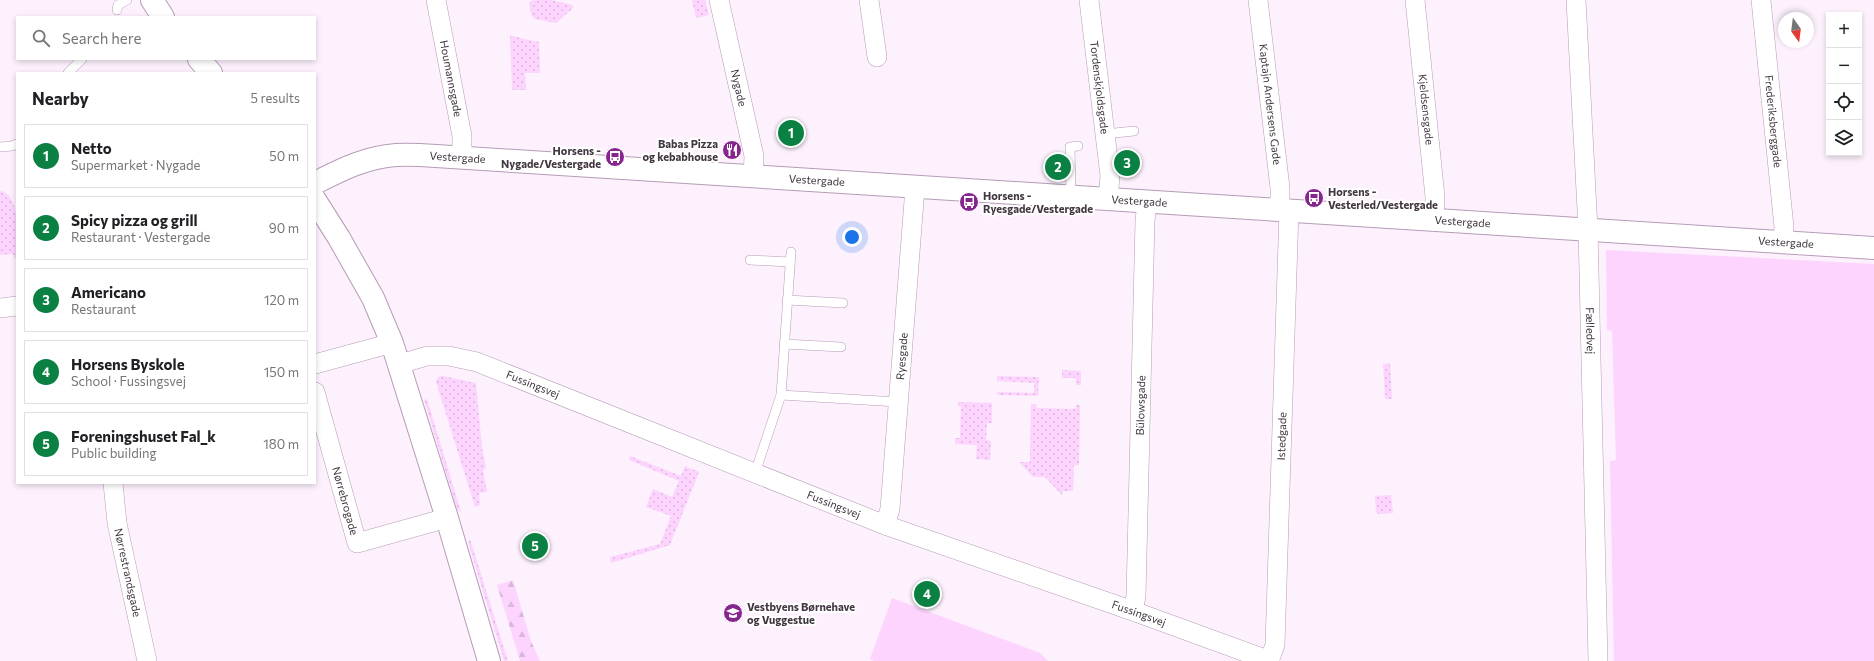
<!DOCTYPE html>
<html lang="en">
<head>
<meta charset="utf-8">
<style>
  body { margin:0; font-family:Commissioner,sans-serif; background:#f2f2f2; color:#202124 }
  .controls { position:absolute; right:12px; top:12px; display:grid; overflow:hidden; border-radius:0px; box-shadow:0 2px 6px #0003 }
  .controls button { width:36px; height:36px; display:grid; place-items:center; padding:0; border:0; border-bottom:1px solid #e0e0e0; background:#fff; color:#202124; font:20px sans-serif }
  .compass { position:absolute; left:1778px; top:12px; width:36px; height:36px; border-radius:50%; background:#fff; box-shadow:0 2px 6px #0003; rotate:166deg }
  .you { position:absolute; left:852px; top:237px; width:14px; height:14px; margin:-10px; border:3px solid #fff; border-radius:50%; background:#1a73e8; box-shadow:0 0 0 6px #1a73e833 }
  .badge { display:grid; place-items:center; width:26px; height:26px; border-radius:50%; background:#0b8043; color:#fff; font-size:13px; font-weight:700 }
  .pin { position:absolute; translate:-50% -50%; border:2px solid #fff; box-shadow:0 1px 4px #0006 }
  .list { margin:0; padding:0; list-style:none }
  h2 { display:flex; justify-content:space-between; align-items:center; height:52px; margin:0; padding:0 16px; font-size:17px }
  h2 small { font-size:13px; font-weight:400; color:#757577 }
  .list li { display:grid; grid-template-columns:26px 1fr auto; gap:12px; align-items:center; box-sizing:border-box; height:64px; margin:0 8px 8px; padding:0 8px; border:1px solid #e0e0e0; border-radius:0px }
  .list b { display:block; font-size:15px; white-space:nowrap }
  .list p { margin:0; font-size:13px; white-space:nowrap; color:#757577 }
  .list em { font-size:13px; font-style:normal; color:#757577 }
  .icon { flex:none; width:22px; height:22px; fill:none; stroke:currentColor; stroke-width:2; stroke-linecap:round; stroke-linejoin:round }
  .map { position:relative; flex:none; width:1874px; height:661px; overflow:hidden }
  .search { position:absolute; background:#fff; box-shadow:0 2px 6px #0003; left:16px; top:16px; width:300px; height:44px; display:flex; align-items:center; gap:10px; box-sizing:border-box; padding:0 14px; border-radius:0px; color:#757577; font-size:15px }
  .panel { position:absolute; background:#fff; box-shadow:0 2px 6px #0003; left:16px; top:72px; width:300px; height:412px; border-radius:0px }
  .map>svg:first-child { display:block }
  .grass { fill:url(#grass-dots) }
  .forest { fill:url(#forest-firs) }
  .green { fill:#fcd4fe }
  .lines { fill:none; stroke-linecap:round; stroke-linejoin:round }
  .service-casing { stroke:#b69cb7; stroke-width:10 }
  .minor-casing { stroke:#b69cb7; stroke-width:20 }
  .tertiary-casing { stroke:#b69cb7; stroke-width:24 }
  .secondary-casing { stroke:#b69cb7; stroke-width:24 }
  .service { stroke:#fff; stroke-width:9 }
  .minor { stroke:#fff; stroke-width:19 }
  .tertiary { stroke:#fff; stroke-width:22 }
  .secondary { stroke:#fff; stroke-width:22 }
  .labels { text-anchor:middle; stroke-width:4; stroke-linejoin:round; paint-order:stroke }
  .street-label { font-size:11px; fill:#413641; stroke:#fff }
  .poi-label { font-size:11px; font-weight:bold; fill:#413641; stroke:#fff; text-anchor:start }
</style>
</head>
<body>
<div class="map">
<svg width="1874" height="661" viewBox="0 0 1874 661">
  <defs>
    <pattern id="grass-dots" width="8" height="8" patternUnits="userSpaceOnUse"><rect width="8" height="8" fill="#fcd4fe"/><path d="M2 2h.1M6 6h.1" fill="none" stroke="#d9b7db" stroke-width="1.8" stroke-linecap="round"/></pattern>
    <pattern id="forest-firs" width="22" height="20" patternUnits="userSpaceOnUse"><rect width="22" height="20" fill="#fcd4fe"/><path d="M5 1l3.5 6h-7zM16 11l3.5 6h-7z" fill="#d9b7db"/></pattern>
  </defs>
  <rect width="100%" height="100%" fill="#fcf1fd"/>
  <g class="grass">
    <path d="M533,0H551L573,5V8L556,23L535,19L532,17L529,3Z"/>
    <path d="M692,0H705L709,15L696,18Z"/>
    <path d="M510,35L524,39L539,42L540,73H525L526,90H512Z"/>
    <path d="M0,191C22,194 17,240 17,258H14L13,254L0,255Z"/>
    <path d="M1390,363L1392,399H1385L1383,364Z"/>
    <path d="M1062,370L1081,371V385H1076V378H1062Z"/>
    <path d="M443,376L476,383L482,448L486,468L483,470L487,492L479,493L480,505L475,507L436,382L438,377Z"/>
    <path d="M997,376L1039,377L1038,396L997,395V392L1034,393V383L997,381Z"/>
    <path d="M427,399L461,512L457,509L424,400Z"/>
    <path d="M958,402L992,403V423H987L986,440L991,441L990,460L976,459L977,445L955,444V438H960L961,406H958Z"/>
    <path d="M1031,404H1036L1037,408L1075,409L1076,405H1080L1079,465H1074L1073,491H1063L1062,495L1045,477H1033L1019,462H1030Z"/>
    <path d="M630,456L681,476L685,466L699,472L670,545L611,563L610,557L660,544L671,516L646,507L653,489L672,497L679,481L629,460Z"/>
    <path d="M1391,495L1393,513L1378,514L1376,512L1375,496Z"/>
    <path d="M470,539L508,661H504L468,542Z"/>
  </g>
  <path class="forest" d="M513,580L531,641L540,661H520L497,585Z"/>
  <g class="green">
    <path d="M1606,250L1874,264V661H1614L1610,461L1616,460L1612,331L1607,330Z"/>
    <path d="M892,598L1040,653L1048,661H874L870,659Z"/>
  </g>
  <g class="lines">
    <g class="service-casing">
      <g id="service">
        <path d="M117,10L118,5L127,0"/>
        <path d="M68,73L82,59"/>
        <path d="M1105,134L1134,131"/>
        <path d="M0,147L12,146L17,144"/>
        <path d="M1071,196L1070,147L1078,146"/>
        <path d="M750,260L790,262"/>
        <path d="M787,300L843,303"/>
        <path d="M784,344L841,347"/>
        <path d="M781,395L791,252"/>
        <path d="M755,473L781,395L898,402"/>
      </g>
    </g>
    <g class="minor-casing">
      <g id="minor">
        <path id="s1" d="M436,0L462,136V158"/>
        <path id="s2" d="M719,0L754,156L753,176"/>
        <path d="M869,0L877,57"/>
        <path id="s3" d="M1089,0L1110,176L1108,198"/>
        <path id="s4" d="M1258,0L1280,188V209"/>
        <path id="s5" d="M1415,0L1435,197L1434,220"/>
        <path id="s6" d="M1576,0L1588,229L1598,661"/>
        <path id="s7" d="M1761,0L1784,227L1783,242"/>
        <path d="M0,308L17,306"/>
        <path d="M315,364L392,343"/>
        <path id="s8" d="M400,364L427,356H449L477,362L885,525L1133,611L1270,661"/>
        <path id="s9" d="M315,392L357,543L447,518"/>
        <path id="s10" d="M113,483L117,523L147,661"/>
        <path id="s11" d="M885,525L890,509L915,188"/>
        <path id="s12" d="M1133,611L1136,596L1145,221L1147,201"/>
        <path id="s13" d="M1269,661L1275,645L1289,210"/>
      </g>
    </g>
    <g class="tertiary-casing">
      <g id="tertiary">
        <path d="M152,0L163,17"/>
        <path d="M199,59L211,73"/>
      </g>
    </g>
    <g class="secondary-casing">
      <g id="secondary">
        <path id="s14" d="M315,183C341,170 366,157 396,155C409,154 423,155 436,156L1874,248"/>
        <path d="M315,200L339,238L373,298L392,343L447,518L489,661"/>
      </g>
    </g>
    <use href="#service" class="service"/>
    <use href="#minor" class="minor"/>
    <use href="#tertiary" class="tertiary"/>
    <use href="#secondary" class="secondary"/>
  </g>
  <defs>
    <g id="restaurant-disc" transform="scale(1)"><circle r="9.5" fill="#87258e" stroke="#fff"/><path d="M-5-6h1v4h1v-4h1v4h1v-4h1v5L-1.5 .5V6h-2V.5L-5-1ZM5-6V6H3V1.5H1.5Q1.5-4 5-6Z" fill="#fff"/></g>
    <g id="bus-disc" transform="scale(1)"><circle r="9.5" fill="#87258e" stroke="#fff"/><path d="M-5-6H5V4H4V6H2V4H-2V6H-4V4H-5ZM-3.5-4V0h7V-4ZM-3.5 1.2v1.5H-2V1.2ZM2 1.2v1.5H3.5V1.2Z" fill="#fff"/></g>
    <g id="school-disc" transform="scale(1)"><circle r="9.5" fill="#87258e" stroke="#fff"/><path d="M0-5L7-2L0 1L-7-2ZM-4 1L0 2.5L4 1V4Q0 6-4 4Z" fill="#fff"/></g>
  </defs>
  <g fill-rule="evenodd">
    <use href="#restaurant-disc" x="732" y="150"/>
    <use href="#bus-disc" x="615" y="157"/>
    <use href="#bus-disc" x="1314" y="198"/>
    <use href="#bus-disc" x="969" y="202"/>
    <use href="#school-disc" x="733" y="613"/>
  </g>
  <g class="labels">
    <g class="street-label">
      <text dy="4" stroke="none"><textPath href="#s1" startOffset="80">Houmannsgade</textPath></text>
      <text dy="4" stroke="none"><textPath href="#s3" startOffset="88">Tordenskjoldsgade</textPath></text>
      <text dy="4" stroke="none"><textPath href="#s2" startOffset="90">Nygade</textPath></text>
      <text dy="4" stroke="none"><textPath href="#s4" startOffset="105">Kaptajn Andersens Gade</textPath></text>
      <text dy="4" stroke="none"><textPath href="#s5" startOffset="110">Kjeldsensgade</textPath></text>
      <text dy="4" stroke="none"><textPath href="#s7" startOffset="122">Frederiksberggade</textPath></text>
      <text dy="4" stroke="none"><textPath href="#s14" startOffset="148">Vestergade</textPath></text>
      <text dy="4" stroke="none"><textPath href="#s14" startOffset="508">Vestergade</textPath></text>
      <text dy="4" stroke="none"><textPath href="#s14" startOffset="831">Vestergade</textPath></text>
      <text dy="4" stroke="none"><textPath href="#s14" startOffset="1155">Vestergade</textPath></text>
      <text dy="4" stroke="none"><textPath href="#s14" startOffset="1479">Vestergade</textPath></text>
      <text dy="4" stroke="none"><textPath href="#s6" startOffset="331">Fælledvej</textPath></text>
      <text dy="4" stroke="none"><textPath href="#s11" startOffset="170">Ryesgade</textPath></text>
      <text dy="4" stroke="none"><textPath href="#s8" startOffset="139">Fussingsvej</textPath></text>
      <text dy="4" stroke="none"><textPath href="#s12" startOffset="206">Bülowsgade</textPath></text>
      <text dy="4" stroke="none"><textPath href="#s13" startOffset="226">Istedgade</textPath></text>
      <text dy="4" stroke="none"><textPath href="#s9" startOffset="113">Nørrebrogade</textPath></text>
      <text dy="4" stroke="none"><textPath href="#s8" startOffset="463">Fussingsvej</textPath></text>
      <text dy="4" stroke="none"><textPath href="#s10" startOffset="91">Nørrestrandsgade</textPath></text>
      <text dy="4" stroke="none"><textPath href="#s8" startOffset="787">Fussingsvej</textPath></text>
    </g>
    <g class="poi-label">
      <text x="718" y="148" text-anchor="end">Babas Pizza<tspan x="718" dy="13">og kebabhouse</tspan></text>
      <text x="601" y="155" text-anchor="end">Horsens -<tspan x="601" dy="13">Nygade/Vestergade</tspan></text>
      <text x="1328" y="196">Horsens -<tspan x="1328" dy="13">Vesterled/Vestergade</tspan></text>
      <text x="983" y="200">Horsens -<tspan x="983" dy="13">Ryesgade/Vestergade</tspan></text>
      <text x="747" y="611">Vestbyens Børnehave<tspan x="747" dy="13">og Vuggestue</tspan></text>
    </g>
  </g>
</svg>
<div class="controls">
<button>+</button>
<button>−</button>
<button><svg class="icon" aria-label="locate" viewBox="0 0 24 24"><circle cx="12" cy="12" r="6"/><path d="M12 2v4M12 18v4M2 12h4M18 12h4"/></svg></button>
<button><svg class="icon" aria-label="layers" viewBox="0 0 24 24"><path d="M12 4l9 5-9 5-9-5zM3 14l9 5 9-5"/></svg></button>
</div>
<svg class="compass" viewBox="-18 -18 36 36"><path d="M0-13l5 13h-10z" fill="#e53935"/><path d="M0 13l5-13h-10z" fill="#757577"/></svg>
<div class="you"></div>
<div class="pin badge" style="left:791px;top:133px">1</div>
<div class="pin badge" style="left:1058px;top:167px">2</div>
<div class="pin badge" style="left:1127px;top:163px">3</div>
<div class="pin badge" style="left:927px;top:594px">4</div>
<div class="pin badge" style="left:535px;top:546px">5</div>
<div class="search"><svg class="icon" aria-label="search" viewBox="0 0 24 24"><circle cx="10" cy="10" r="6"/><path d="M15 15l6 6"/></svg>Search here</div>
<section class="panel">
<h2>Nearby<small>5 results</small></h2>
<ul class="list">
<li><span class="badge">1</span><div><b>Netto</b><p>Supermarket · Nygade</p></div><em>50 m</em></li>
<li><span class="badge">2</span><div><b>Spicy pizza og grill</b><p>Restaurant · Vestergade</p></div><em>90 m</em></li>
<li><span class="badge">3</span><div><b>Americano</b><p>Restaurant</p></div><em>120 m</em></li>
<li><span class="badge">4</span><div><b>Horsens Byskole</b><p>School · Fussingsvej</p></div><em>150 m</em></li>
<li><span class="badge">5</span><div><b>Foreningshuset Fal_k</b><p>Public building</p></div><em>180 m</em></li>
</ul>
</section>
</div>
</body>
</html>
